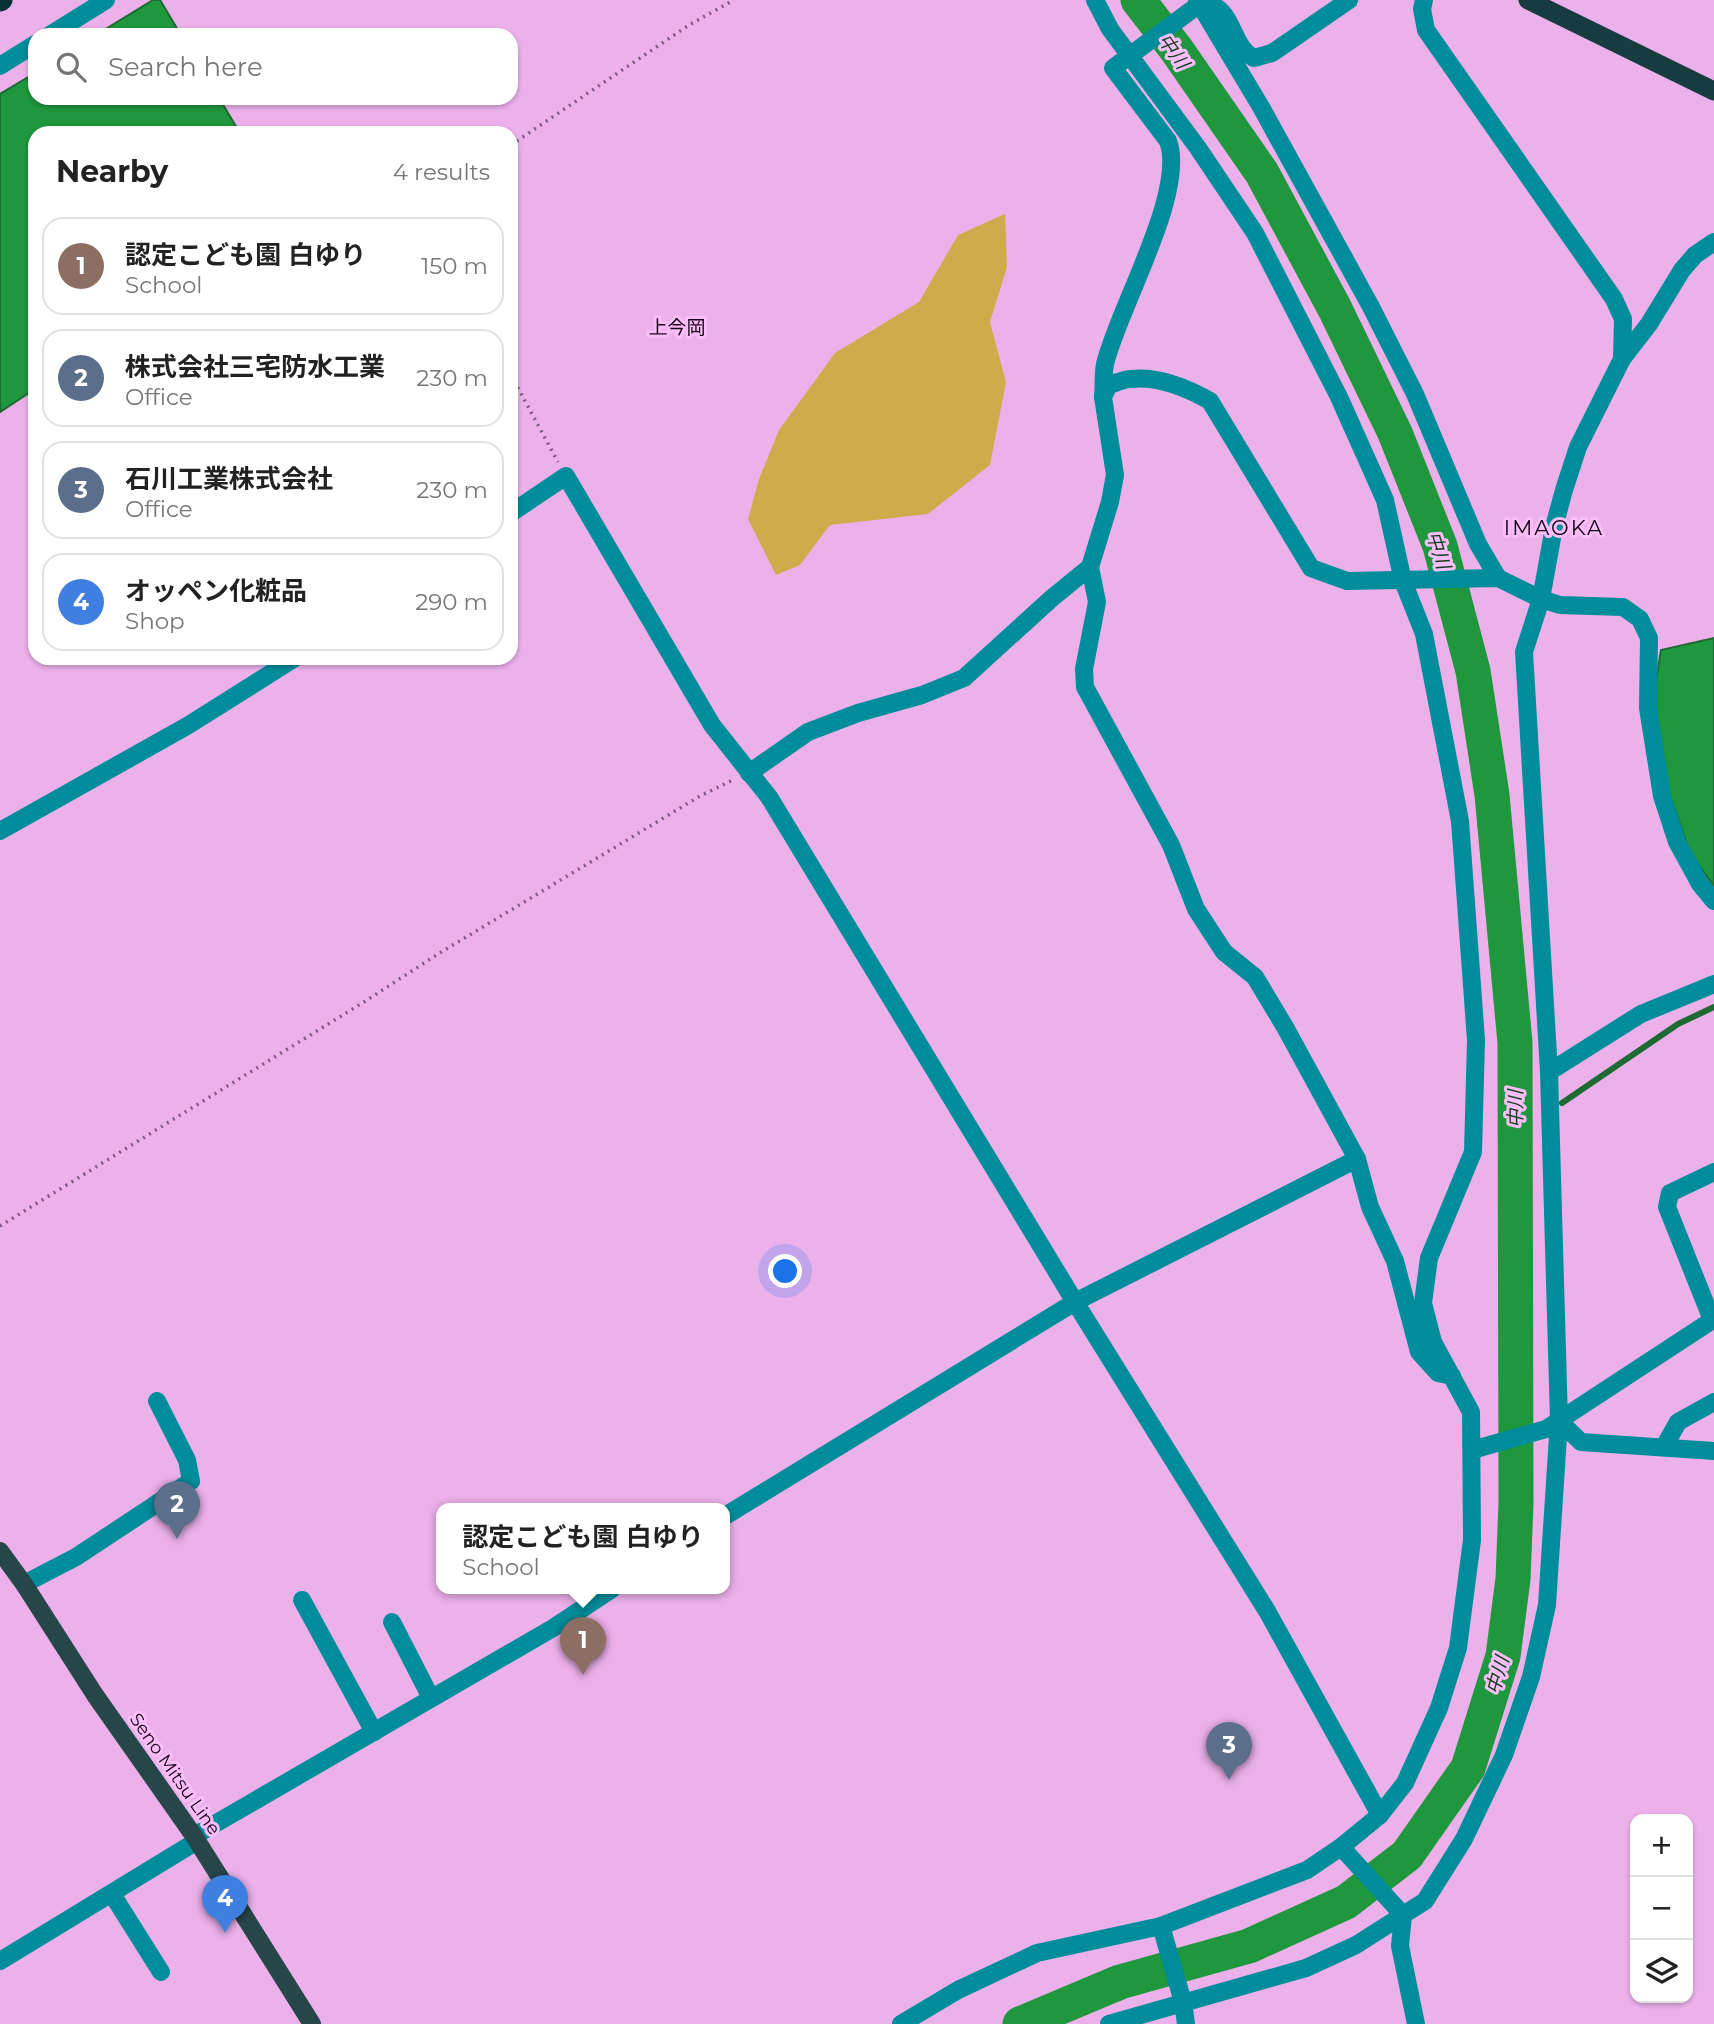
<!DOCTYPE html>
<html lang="en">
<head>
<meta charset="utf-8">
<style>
  body { margin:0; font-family:Montserrat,"Noto Sans JP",sans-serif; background:#f2f2f2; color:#222 }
  .controls { position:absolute; right:21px; bottom:21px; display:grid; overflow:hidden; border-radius:14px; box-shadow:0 2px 5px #0004 }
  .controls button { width:63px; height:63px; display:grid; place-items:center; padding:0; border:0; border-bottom:2px solid #e0e0e0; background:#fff; color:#222; font:35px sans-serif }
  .you { position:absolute; left:786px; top:1272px; width:24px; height:24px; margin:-18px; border:5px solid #fff; border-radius:50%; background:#1a73e8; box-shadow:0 0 0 10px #1a73e833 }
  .badge { display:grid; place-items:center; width:46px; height:46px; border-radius:50%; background:#23652f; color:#fff; font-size:23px; font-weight:700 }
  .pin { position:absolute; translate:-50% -58px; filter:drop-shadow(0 2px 4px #0008) }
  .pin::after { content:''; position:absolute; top:37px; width:24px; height:21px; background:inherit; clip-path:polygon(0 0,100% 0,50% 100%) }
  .popup { position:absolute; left:436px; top:1503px; width:294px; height:91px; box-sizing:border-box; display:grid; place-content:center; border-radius:14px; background:#fff; filter:drop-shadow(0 2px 5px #0005); font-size:23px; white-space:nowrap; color:#767676 }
  .popup b { font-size:26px; color:#222 }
  .popup::after { content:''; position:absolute; left:50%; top:100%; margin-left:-14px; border:14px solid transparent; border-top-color:#fff }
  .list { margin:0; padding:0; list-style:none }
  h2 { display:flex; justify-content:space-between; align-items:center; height:91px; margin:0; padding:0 28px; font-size:30px }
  h2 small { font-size:23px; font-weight:400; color:#767676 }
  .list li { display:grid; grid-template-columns:46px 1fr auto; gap:21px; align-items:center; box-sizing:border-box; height:98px; margin:0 14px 14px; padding:0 14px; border:2px solid #e0e0e0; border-radius:21px }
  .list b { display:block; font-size:26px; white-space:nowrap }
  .list p { margin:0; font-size:23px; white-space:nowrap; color:#767676 }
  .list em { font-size:23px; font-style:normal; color:#767676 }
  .icon { flex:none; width:38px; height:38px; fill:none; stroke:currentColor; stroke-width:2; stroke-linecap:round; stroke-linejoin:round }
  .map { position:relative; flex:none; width:1714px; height:2024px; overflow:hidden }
  .search { position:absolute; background:#fff; box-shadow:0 2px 5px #0004; left:28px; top:28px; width:490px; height:77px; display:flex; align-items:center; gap:18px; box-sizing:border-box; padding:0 24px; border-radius:21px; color:#767676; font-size:26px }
  .panel { position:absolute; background:#fff; box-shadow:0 2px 5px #0004; left:28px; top:126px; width:490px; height:539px; border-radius:21px }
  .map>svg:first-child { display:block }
  .green { fill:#d1ab4b }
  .water { fill:#1f973d; stroke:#1d6b32; stroke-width:2 }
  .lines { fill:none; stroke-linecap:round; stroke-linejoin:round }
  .stream { stroke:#1d6b32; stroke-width:6 }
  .river { stroke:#1f973d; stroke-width:35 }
  .path { stroke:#815a81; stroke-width:3.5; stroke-dasharray:2 5; stroke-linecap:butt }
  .minor { stroke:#008d9b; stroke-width:18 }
  .primary { stroke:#26464a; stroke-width:18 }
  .trunk { stroke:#163c40; stroke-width:19 }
  .motorway { stroke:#073136; stroke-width:21 }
  .labels { text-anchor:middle; stroke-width:6; stroke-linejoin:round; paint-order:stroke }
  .street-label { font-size:18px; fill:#170418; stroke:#f9bef8 }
  .water-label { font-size:19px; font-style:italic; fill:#113d19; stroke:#f9bef8 }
  .neighbourhood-label { font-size:19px; fill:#170418; stroke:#f9bef8 }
  .quarter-label { font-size:21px; letter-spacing:2px; fill:#170418; stroke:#f9bef8 }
</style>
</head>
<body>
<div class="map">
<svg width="1714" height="2024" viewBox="0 0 1714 2024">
  <rect width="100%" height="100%" fill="#ecb1eb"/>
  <path class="green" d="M1005,214L1007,267L990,322L1006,382L990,465L928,514L830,525L800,565L776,575L748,519L759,479L779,430L835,353L919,302L958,235Z"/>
  <g class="water">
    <path d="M153,0H160L181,35H96Z"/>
    <path d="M35,73V98H219L240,133H35V389L0,412V94Z"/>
    <path d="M1714,638V886L1690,853L1669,792L1655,726V687L1661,650Z"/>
  </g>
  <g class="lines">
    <g class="stream">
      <path d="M1562,1103L1678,1024L1714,1007"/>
      <path d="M1515,1137L1529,1127"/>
    </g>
    <path class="river" d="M1020,2024L1120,1982L1249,1946L1346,1902L1407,1855L1468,1768L1503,1656L1513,1579L1516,1503L1515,1043L1492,795L1473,671L1440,546L1395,433L1335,309L1262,173L1176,49L1138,0"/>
    <g class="path">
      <path d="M511,145L689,25L734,0"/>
      <path d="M511,375L558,462"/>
      <path d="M0,1226L364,1002L438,954L700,796L735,779"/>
    </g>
    <g class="minor">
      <path d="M1197,0L1261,107L1370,305L1415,394L1478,544L1498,578"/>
      <path d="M50,35L106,0"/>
      <path d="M0,66L35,44"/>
      <path d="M1622,359L1649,324L1682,270L1695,255L1714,242"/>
      <path d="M1103,397C1104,386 1103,374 1105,364C1118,309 1187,192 1168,141L1113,68L1201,3C1236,5 1228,44 1254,58L1272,53L1349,0"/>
      <path d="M511,513L566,476L712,725L769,797L1075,1302L1267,1611L1380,1815"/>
      <path d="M1090,567L1097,602L1084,669L1085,687L1171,845L1196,909L1224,952L1255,977L1285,1027L1357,1159L1370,1207L1395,1261L1419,1352L1438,1373L1452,1376"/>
      <path d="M749,773L808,732L858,713L922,695L964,678L1052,598L1090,567L1110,502L1115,475L1103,397L1109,385C1116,383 1124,379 1131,379C1158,376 1187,388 1210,401L1311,568L1347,581L1498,578L1541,599L1560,605L1623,607L1640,619L1649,638L1648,708L1662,796L1677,842L1700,884L1714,901"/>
      <path d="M0,831L187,726L295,658"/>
      <path d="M1549,1072L1641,1014L1714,984"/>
      <path d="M1712,1320L1667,1207L1670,1193L1714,1172"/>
      <path d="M1559,1421L1581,1442L1714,1451"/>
      <path d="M1664,1447L1678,1422L1714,1402"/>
      <path d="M1472,1450L1546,1429L1714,1319"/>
      <path d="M725,1516L1075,1302L1357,1159"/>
      <path d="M24,1584L76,1557L191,1481L187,1460L157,1401"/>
      <path d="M302,1600L374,1732"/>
      <path d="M392,1622L431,1698"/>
      <path d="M194,1836L553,1628L612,1589"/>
      <path d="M1341,1847L1403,1915L1400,1946L1416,2024"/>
      <path d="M112,1894L161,1972"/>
      <path d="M1161,1926L1183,2002L1186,2024"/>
      <path d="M0,1961L197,1841"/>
      <path d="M901,2024L958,1990L1037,1953L1161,1926L1307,1870L1341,1847L1380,1815L1405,1783L1439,1708L1458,1648L1472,1540L1471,1412L1433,1342L1423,1303L1429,1258L1473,1152L1476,1040L1460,821L1424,634L1403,581L1385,500L1339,397L1255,233L1198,148L1110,29L1095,0"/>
      <path d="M1109,2024L1306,1968L1356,1945L1425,1901L1464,1839L1504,1755L1531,1677L1547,1605L1559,1421L1549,1072L1524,652L1541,599L1554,527L1564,490L1578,447L1622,359L1623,319L1614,299L1426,30L1422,9L1424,0"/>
    </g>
    <path class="primary" d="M0,1551L24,1584L95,1695L194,1836L312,2024"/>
    <path class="trunk" d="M1528,0L1714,91"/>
    <path class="motorway" d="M0,1L2,0"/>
  </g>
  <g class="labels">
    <g class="street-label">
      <text transform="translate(175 1774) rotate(55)" y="6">Seno Mitsu Line</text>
    </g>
    <g class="water-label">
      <text transform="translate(1174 51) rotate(54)" y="7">中川</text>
      <text transform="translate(1439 550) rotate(72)" y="7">中川</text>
      <text transform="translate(1515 1109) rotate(-90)" y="7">中川</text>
      <text transform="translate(1497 1675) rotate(-74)" y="7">中川</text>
    </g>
    <g class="neighbourhood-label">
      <text x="677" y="334">上今岡</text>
    </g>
    <g class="quarter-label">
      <text x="1554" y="535">IMAOKA</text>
    </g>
  </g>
</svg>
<div class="controls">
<button>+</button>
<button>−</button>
<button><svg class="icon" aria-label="layers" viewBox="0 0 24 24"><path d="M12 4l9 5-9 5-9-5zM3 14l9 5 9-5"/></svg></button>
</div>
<div class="you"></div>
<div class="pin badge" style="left:583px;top:1675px;background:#8d6e63">1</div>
<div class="popup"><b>認定こども園 白ゆり</b>School</div>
<div class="pin badge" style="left:177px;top:1539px;background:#5c6f8a">2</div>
<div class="pin badge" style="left:1229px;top:1780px;background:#5c6f8a">3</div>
<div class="pin badge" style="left:225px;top:1933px;background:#3f7fe0">4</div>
<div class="search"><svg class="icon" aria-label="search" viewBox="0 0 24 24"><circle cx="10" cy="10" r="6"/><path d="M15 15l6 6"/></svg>Search here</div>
<section class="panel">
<h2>Nearby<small>4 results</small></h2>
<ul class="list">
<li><span class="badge" style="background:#8d6e63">1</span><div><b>認定こども園 白ゆり</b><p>School</p></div><em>150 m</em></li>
<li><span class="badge" style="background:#5c6f8a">2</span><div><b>株式会社三宅防水工業</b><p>Office</p></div><em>230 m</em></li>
<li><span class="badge" style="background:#5c6f8a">3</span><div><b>石川工業株式会社</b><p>Office</p></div><em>230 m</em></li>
<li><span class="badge" style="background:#3f7fe0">4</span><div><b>オッペン化粧品</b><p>Shop</p></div><em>290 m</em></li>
</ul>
</section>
</div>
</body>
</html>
